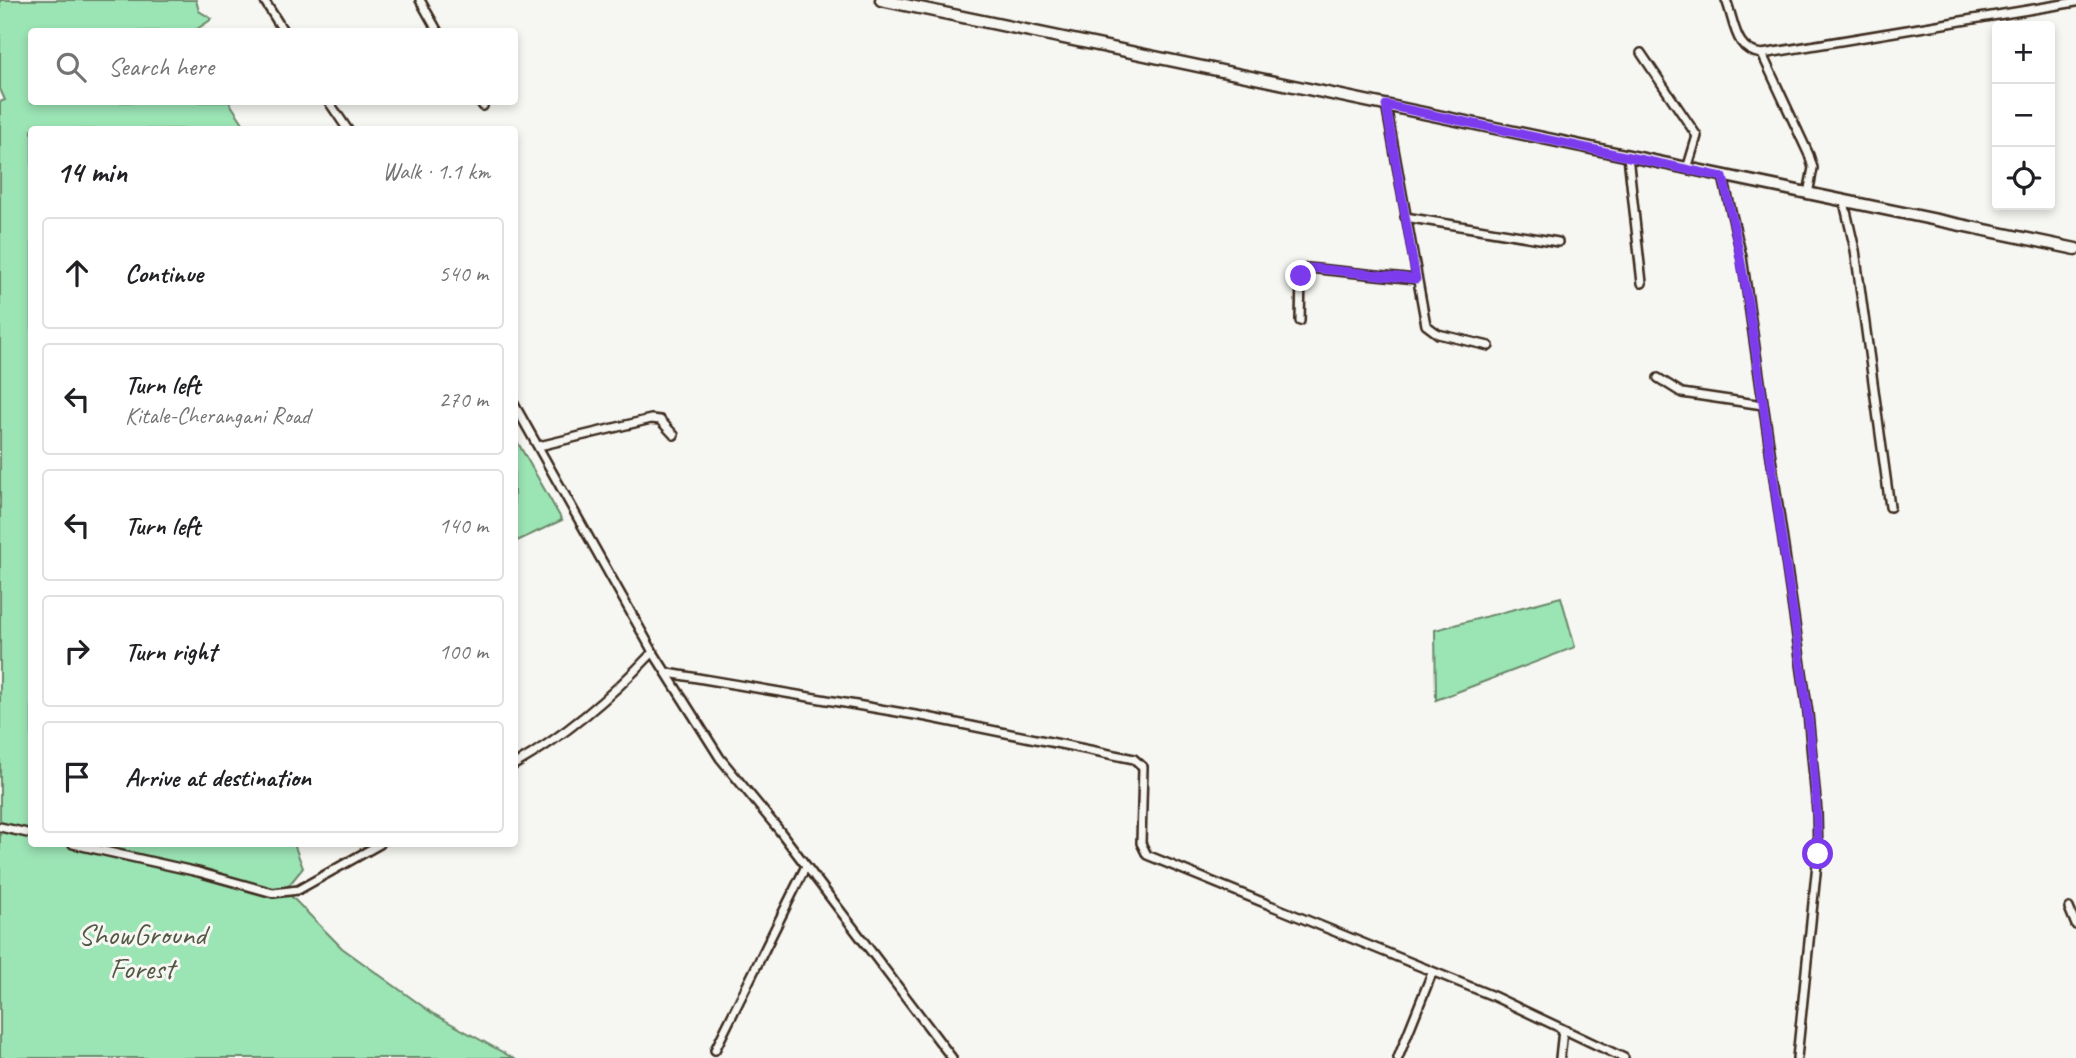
<!DOCTYPE html>
<html lang="en">
<head>
<meta charset="utf-8">
<style>
  body { margin:0; font-family:Caveat,sans-serif; background:#f6f6f6; color:#202124 }
  .controls { position:absolute; right:21px; top:21px; display:grid; overflow:hidden; border-radius:7px; box-shadow:0 4px 10px #0003 }
  .controls button { width:63px; height:63px; display:grid; place-items:center; padding:0; border:0; border-bottom:2px solid #e0e0e0; background:#fff; color:#202124; font:35px sans-serif }
  .stop { position:absolute; width:21px; height:21px; margin:-16px; border:5px solid #7c3aed; border-radius:50%; background:#fff }
  .stop.end { background:#7c3aed; border-color:#fff; box-shadow:0 2px 7px #0008 }
  .list { margin:0; padding:0; list-style:none }
  h2 { display:flex; justify-content:space-between; align-items:center; height:91px; margin:0; padding:0 28px; font-size:30px }
  h2 small { font-size:23px; font-weight:400; color:#757577 }
  .list li { display:grid; grid-template-columns:46px 1fr auto; gap:21px; align-items:center; box-sizing:border-box; height:112px; margin:0 14px 14px; padding:0 14px; border:2px solid #e0e0e0; border-radius:7px }
  .list b { display:block; font-size:26px; white-space:nowrap }
  .list p { margin:0; font-size:23px; white-space:nowrap; color:#757577 }
  .list em { font-size:23px; font-style:normal; color:#757577 }
  .icon { flex:none; width:38px; height:38px; fill:none; stroke:currentColor; stroke-width:2; stroke-linecap:round; stroke-linejoin:round }
  .map { position:relative; flex:none; width:2076px; height:1058px; overflow:hidden }
  .search { position:absolute; background:#fff; box-shadow:0 4px 10px #0003; left:28px; top:28px; width:490px; height:77px; display:flex; align-items:center; gap:18px; box-sizing:border-box; padding:0 24px; border-radius:7px; color:#757577; font-size:26px }
  .panel { position:absolute; background:#fff; box-shadow:0 4px 10px #0003; left:28px; top:126px; width:490px; height:721px; border-radius:7px }
  .map>svg:first-child { display:block }
  .green { fill:#9be4b4; stroke:#6b8769; stroke-width:2 }
  .lines { fill:none; stroke-linecap:round; stroke-linejoin:round }
  .street-casing { stroke:#3b2a1e; stroke-width:12 }
  .secondary-casing { stroke:#3b2a1e; stroke-width:15 }
  .street { stroke:#f6f6f2; stroke-width:7 }
  .secondary { stroke:#f6f6f2; stroke-width:10 }
  .route { stroke:#7c3aed; stroke-width:9 }
  .labels { text-anchor:middle; stroke-width:6; stroke-linejoin:round; paint-order:stroke }
  .park-label { font-size:30px; fill:#535844; stroke:#f6f6f2 }
</style>
</head>
<body>
<div class="map">
<svg width="2076" height="1058" viewBox="0 0 2076 1058">
  <rect width="100%" height="100%" fill="#f6f6f2"/>
  <filter id="ink" filterUnits="userSpaceOnUse"><feTurbulence type="fractalNoise" baseFrequency=".0143" numOctaves="2"/><feDisplacementMap in="SourceGraphic" scale="14" xChannelSelector="R" yChannelSelector="G"/><feConvolveMatrix kernelMatrix="1 2 1 2 8 2 1 2 1" color-interpolation-filters="sRGB"/></filter>
  <g filter="url(#ink)">
    <g class="green">
      <path d="M0,0H196L199,11L212,19L194,31L32,32V102H229L247,129L32,130V844H294L303,868L285,890L342,948L432,1013L513,1058H0V102L5,100L0,89Z"/>
      <path d="M514,436L562,520L515,542H514Z"/>
      <path d="M1561,597L1575,647L1436,700L1435,630Z"/>
    </g>
    <g class="lines">
      <g class="street-casing">
        <g id="street">
          <path d="M264,0L284,32"/>
          <path d="M420,0L438,32"/>
          <path d="M1726,0C1735,22 1734,51 1762,54L2076,2"/>
          <path d="M1641,53L1697,136L1687,169"/>
          <path d="M1762,54L1809,155L1813,168L1808,194"/>
          <path d="M329,102L348,130"/>
          <path d="M481,102L483,106"/>
          <path d="M1386,105L1426,325L1438,334L1489,346"/>
          <path d="M1628,156L1642,283"/>
          <path d="M1723,177L1742,257L1808,713L1817,811L1818,854L1797,1058"/>
          <path d="M1844,202L1855,250L1890,507"/>
          <path d="M1405,217L1558,242"/>
          <path d="M1300,321L1301,277L1308,268L1416,279"/>
          <path d="M1658,378L1682,393L1763,405"/>
          <path d="M514,404L653,652L720,758L779,830L952,1058"/>
          <path d="M539,446L651,419L660,420L674,435"/>
          <path d="M668,673L927,717L1134,759L1143,767L1141,843L1147,855L1493,996L1624,1058"/>
          <path d="M514,765C568,734 611,697 653,652"/>
          <path d="M0,827L32,834"/>
          <path d="M73,844L198,872L273,893L298,890L380,844"/>
          <path d="M2069,908L2076,925"/>
          <path d="M715,1050L806,866"/>
          <path d="M1398,1058L1432,973"/>
          <path d="M1560,1058L1563,1030"/>
        </g>
      </g>
      <g class="secondary-casing">
        <path id="secondary" d="M881,0L2076,249"/>
      </g>
      <use href="#street" class="street"/>
      <use href="#secondary" class="secondary"/>
    </g>
  </g>
  <g class="lines" filter="url(#ink)">
    <path class="route" d="M1301,276L1305,269L1312,268L1416,279L1386,105L1723,177C1751,294 1764,414 1781,533C1797,640 1817,747 1818,854"/>
  </g>
  <g class="labels">
    <g class="park-label">
      <text x="142" y="944">ShowGround<tspan x="142" dy="34">Forest</tspan></text>
    </g>
  </g>
</svg>
<div class="controls">
<button>+</button>
<button>−</button>
<button><svg class="icon" aria-label="locate" viewBox="0 0 24 24"><circle cx="12" cy="12" r="6"/><path d="M12 2v4M12 18v4M2 12h4M18 12h4"/></svg></button>
</div>
<div class="stop" style="left:1818px;top:854px"></div>
<div class="stop end" style="left:1301px;top:276px"></div>
<div class="search"><svg class="icon" aria-label="search" viewBox="0 0 24 24"><circle cx="10" cy="10" r="6"/><path d="M15 15l6 6"/></svg>Search here</div>
<section class="panel">
<h2>14 min<small>Walk · 1.1 km</small></h2>
<ul class="list">
<li><svg class="icon" aria-label="ahead" viewBox="0 0 24 24"><path d="M12 20V5M6 11l6-6 6 6"/></svg><div><b>Continue</b></div><em>540 m</em></li>
<li><svg class="icon" aria-label="left" viewBox="0 0 24 24"><path d="M17 20v-9H6M10 6l-5 5 5 5"/></svg><div><b>Turn left</b><p>Kitale-Cherangani Road</p></div><em>270 m</em></li>
<li><svg class="icon" aria-label="left" viewBox="0 0 24 24"><path d="M17 20v-9H6M10 6l-5 5 5 5"/></svg><div><b>Turn left</b></div><em>140 m</em></li>
<li><svg class="icon" aria-label="right" viewBox="0 0 24 24"><path d="M7 20v-9h11M14 6l5 5-5 5"/></svg><div><b>Turn right</b></div><em>100 m</em></li>
<li><svg class="icon" aria-label="arrive" viewBox="0 0 24 24"><path d="M6 21V4h12l-3 4 3 4H6"/></svg><div><b>Arrive at destination</b></div></li>
</ul>
</section>
</div>
</body>
</html>
